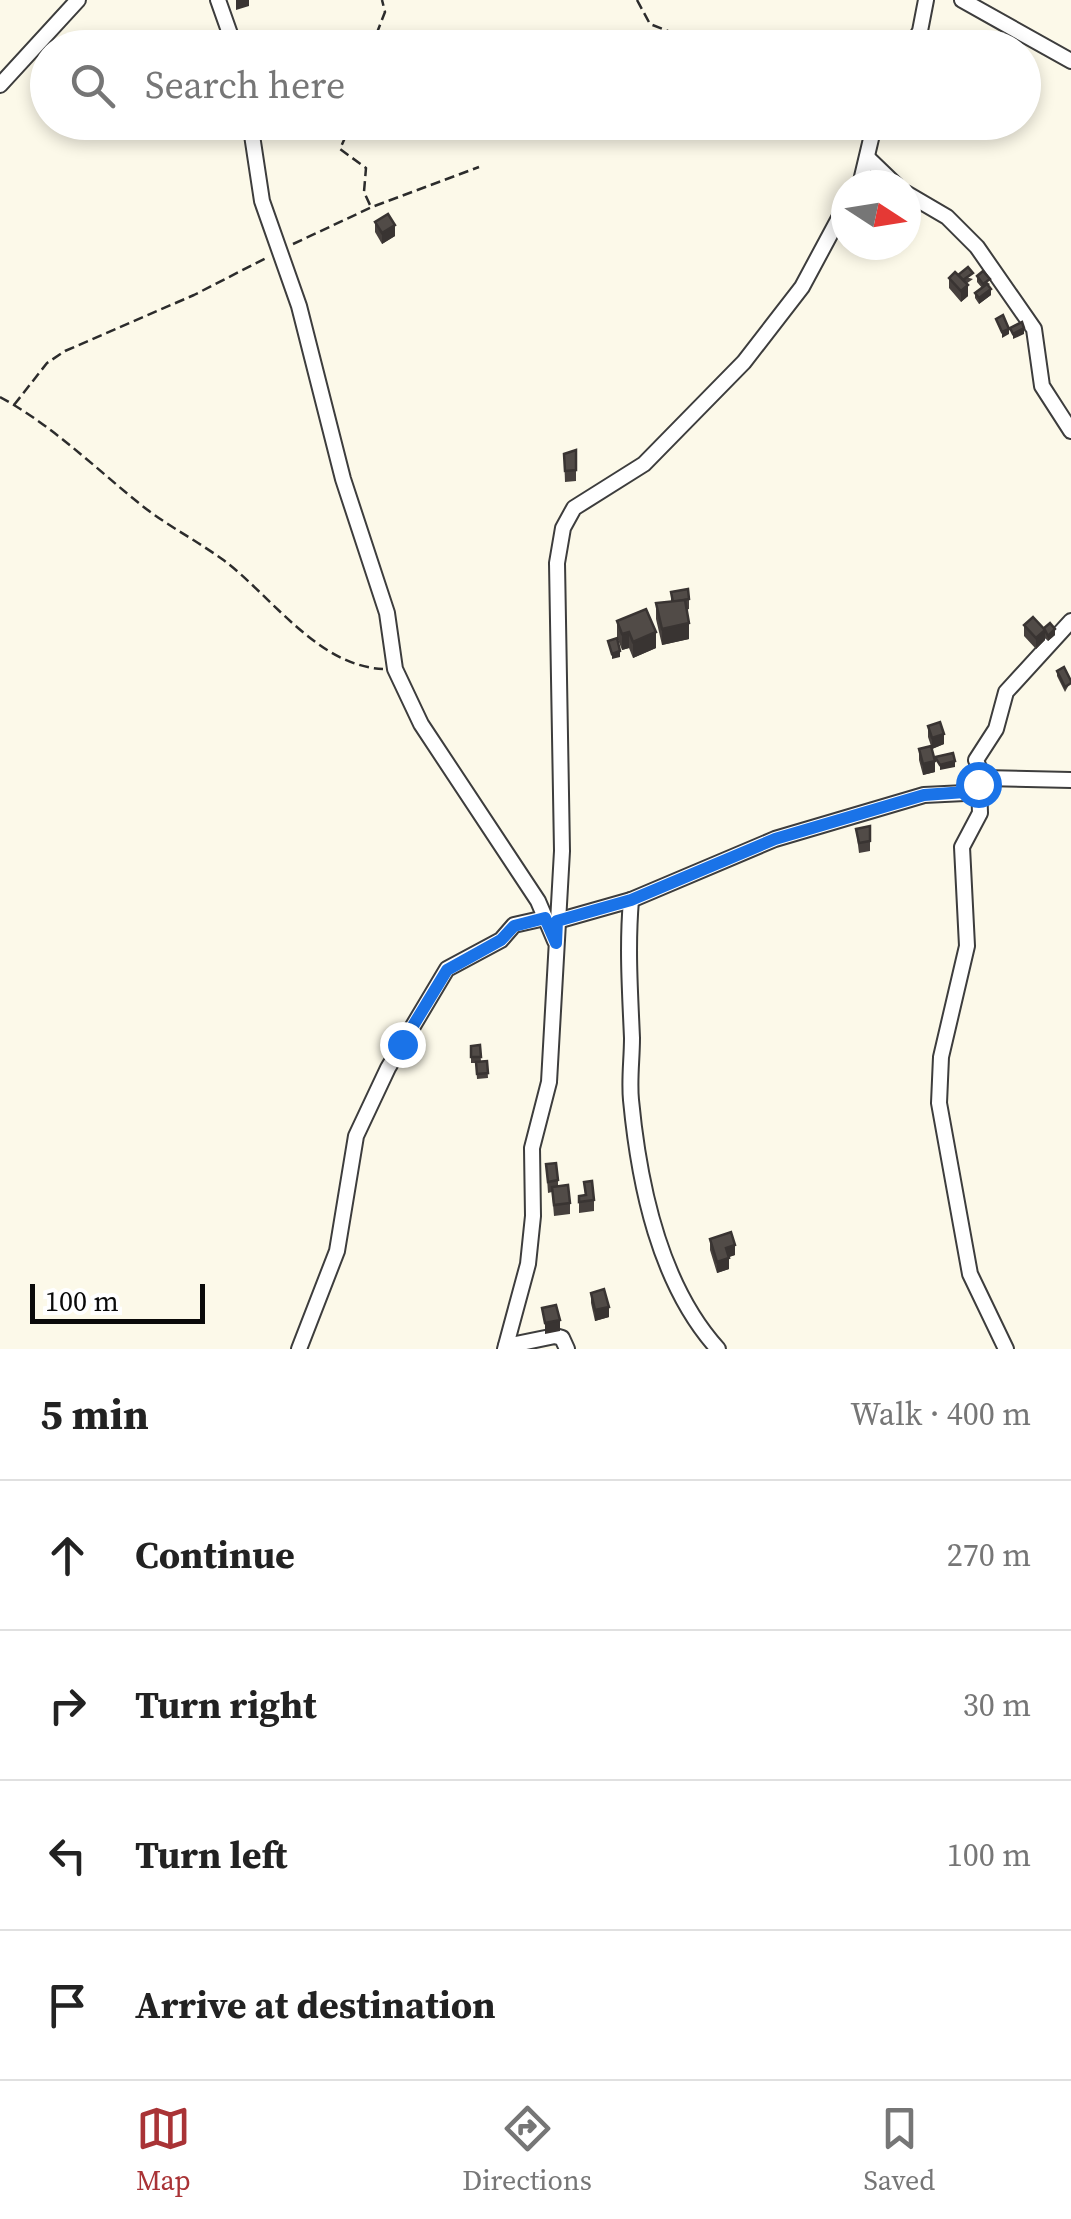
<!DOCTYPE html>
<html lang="en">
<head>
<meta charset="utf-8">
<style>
  body { margin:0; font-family:"Source Serif 4",serif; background:#f6f6f6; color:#222 }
  .compass { position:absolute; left:831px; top:170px; width:90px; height:90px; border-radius:50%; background:#fff; box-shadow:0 5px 15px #0003; rotate:102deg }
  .scale { position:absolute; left:30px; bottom:25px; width:175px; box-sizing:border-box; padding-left:10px; border:5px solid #0a0a0a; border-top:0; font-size:28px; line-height:35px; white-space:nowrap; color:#0a0a0a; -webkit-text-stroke:8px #fff; paint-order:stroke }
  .stop { position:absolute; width:30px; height:30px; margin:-22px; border:8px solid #1a73e8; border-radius:50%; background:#fff }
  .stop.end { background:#1a73e8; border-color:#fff; box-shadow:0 2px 10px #0008 }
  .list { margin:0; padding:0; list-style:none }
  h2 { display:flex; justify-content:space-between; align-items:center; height:130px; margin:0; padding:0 40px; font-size:42px }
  h2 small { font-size:32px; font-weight:400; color:#767676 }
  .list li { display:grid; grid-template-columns:65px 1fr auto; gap:30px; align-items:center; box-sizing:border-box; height:150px; padding:0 40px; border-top:2px solid #e0e0e0 }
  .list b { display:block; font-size:38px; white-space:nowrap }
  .list em { font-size:32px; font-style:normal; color:#767676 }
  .icon { flex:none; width:55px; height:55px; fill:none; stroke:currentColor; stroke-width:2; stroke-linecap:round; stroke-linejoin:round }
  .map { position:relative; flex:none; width:1071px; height:1349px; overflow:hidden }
  .search { position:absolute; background:#fff; box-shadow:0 5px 15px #0003; left:30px; right:30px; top:30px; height:110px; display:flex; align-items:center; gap:25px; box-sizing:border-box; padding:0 35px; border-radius:55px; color:#767676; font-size:38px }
  .sheet { height:730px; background:#fff }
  nav { display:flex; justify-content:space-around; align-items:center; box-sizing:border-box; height:140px; border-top:2px solid #e0e0e0; background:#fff; font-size:28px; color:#767676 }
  nav a { display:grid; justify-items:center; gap:5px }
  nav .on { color:#a93336 }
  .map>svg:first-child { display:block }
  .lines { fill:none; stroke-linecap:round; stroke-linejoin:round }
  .street-casing { stroke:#3d3d3d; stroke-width:18 }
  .path { stroke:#2c2c2c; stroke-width:2.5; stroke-dasharray:10 5; stroke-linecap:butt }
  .street { stroke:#fff; stroke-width:14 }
  .wall { fill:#46403d }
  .shaded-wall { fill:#393432 }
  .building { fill:#514b47; stroke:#393432; stroke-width:2.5 }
  .route { stroke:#1a73e8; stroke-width:12 }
</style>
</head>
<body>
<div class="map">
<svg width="1071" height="1349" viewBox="0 0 1071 1349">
  <rect width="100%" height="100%" fill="#fcf9e9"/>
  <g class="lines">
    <g class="street-casing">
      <g id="street">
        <path d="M218,0L235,48"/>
        <path d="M962,0L1071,61"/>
        <path d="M910,48L920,31L926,0"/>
        <path d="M0,85L78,0"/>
        <path d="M250,122L262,201L299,306L343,479L387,613L395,669L421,724L538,901L555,941"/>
        <path d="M869,159L896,185"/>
        <path d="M860,185L875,122"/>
        <path d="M906,193L947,217L977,247L1034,329L1042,386L1071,431"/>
        <path d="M983,778L976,760L996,729L1006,692L1071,621"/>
        <path d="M979,783L980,813L962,847L967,946L941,1057L939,1103L970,1274L1006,1349"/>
        <path d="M631,900C627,947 630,991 632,1038C632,1059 629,1079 631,1100C639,1184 659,1284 718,1349"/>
        <path d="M557,921L631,900L775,839L924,795L965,793L983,778L1071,780"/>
        <path d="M506,1346L555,1336L562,1338L567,1349"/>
        <path d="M299,1349L337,1251L356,1136L388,1068L447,969L501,940L514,925L545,918"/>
        <path d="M505,1349L528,1264L533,1216L532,1148L549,1082L562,851L557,563L563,528L574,508L644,464L744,362L802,287L846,205"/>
      </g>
    </g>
    <g class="path">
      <path d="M637,0L650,24L711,48"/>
      <path d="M371,48L385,12L382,0"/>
      <path d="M352,122L340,149L366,168L364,192L370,205"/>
      <path d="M843,122L857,131"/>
      <path d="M293,244L372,207L479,167"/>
      <path d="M0,397C55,427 97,470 145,508C170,527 197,541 222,559C271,595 317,666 383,669"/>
      <path d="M14,405L47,363L65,351L194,295L268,257"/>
    </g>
    <use href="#street" class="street"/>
  </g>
  <g class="wall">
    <path d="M308,122H323L324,139L309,140Z"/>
    <path d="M931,122H946L941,129Z"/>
    <path d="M375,222L395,236L382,244L375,232Z"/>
    <path d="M958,275L973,279L966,284L968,296L961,302L949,288V278Z"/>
    <path d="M977,276L990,284L988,286L991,295L979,304L975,298V293L982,288L977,282Z"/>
    <path d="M576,450V481L565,482L564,454Z"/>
    <path d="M671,592L689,599V609L686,610L689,639L662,645L656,619V603L671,601Z"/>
    <path d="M617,621L656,648L633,658L629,648L622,650L617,637Z"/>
    <path d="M1024,625L1044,628L1055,635L1048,641L1045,638V640L1036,649L1024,636Z"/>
    <path d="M1057,671L1071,681L1065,692L1057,676Z"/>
    <path d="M928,726L944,744L932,749L935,772L923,775L919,760V749L931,746L928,737Z"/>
    <path d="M870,826V851L859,853L856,829Z"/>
    <path d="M480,1045L481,1062L487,1061L488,1078L477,1079L476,1063H471V1046Z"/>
    <path d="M546,1164L558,1180V1186L570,1203V1214L554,1216L552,1192L548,1193Z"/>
    <path d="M584,1182L594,1200V1211L579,1213V1196L585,1195Z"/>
    <path d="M710,1239L735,1255L729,1257V1269L717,1273L710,1250Z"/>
    <path d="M591,1293L609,1317L595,1321L591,1303Z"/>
  </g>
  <g class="shaded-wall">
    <path d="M236,0H249V6L236,10Z"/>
    <path d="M286,123V128L276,131V126Z"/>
    <path d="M395,225V236L382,244V233Z"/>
    <path d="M968,285V296L961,302V291Z"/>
    <path d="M991,289V295L979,304V298Z"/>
    <path d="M1024,328V334L1013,339V334Z"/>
    <path d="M1009,329V334L1002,338V332Z"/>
    <path d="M689,623V639L662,645V629Z"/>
    <path d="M1055,629V635L1048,641V636Z"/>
    <path d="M1045,630V640L1036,649V638Z"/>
    <path d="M629,632V648L622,650V634Z"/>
    <path d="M656,632V648L633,658V642Z"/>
    <path d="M620,651V657L612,659V654Z"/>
    <path d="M944,734V744L932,749V738Z"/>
    <path d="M935,761V772L923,775V764Z"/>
    <path d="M955,761V767L940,770V765Z"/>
    <path d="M735,1245V1255L726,1258V1248Z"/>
    <path d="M729,1258V1269L717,1273V1262Z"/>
    <path d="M609,1307V1317L595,1321V1310Z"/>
    <path d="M560,1320V1331L545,1334V1323Z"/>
  </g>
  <g class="building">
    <path d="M309,122H323L324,128L309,129Z"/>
    <path d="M388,214L395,225L382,233L375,222Z"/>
    <path d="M968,267L973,273L963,280L958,275Z"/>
    <path d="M983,271L990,279L983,284L977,276Z"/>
    <path d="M955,272L968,285L961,291L949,278Z"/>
    <path d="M987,284L991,289L979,298L975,293Z"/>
    <path d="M1003,315L1009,329L1002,332L996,319Z"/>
    <path d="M1022,322L1024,328L1013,334L1010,328Z"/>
    <path d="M576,450V470L565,471L564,454Z"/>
    <path d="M688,589L689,599L673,602L671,592Z"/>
    <path d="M685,600L689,623L662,629L656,603Z"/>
    <path d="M646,609L656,632L633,642L629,632L622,634L617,621Z"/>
    <path d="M1033,617L1045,630L1036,638L1024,625Z"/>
    <path d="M1050,623L1055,629L1048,636L1044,628Z"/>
    <path d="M617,638L620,651L612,654L608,641Z"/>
    <path d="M1064,667L1071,681V683L1065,687L1057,671Z"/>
    <path d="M940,722L944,734L932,738L928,726Z"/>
    <path d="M931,746L935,761L923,764L919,749Z"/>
    <path d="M953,753L955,761L940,765L935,757Z"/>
    <path d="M870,826V841L859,843L856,829Z"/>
    <path d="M480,1045L481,1057H471V1046Z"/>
    <path d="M487,1061L488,1073L477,1074L476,1062Z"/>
    <path d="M556,1163L558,1180L548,1182L546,1164Z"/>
    <path d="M592,1181L594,1200L579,1202V1196L586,1195L584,1182Z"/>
    <path d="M568,1185L570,1203L554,1205L552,1187Z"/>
    <path d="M731,1232L735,1245L726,1248L729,1258L717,1262L710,1239Z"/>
    <path d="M604,1289L609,1307L595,1310L591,1293Z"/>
    <path d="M556,1305L560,1320L545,1323L542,1308Z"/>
  </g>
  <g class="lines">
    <path class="route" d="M402,1044L447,970L501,940L514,926L545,918L556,943L557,921L631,900L775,839L924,795L965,792L978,784"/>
  </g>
</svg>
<svg class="compass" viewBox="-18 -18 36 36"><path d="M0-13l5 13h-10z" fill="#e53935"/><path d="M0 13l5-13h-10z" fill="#767676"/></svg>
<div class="scale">100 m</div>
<div class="stop" style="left:978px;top:784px"></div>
<div class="stop end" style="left:402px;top:1044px"></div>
<div class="search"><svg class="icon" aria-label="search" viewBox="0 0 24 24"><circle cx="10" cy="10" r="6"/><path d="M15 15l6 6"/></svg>Search here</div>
</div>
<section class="sheet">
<h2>5 min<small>Walk · 400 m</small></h2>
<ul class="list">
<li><svg class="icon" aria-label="ahead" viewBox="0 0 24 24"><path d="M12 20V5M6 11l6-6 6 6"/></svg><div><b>Continue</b></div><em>270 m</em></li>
<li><svg class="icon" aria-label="right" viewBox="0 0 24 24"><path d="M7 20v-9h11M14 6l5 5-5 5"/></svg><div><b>Turn right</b></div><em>30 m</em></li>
<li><svg class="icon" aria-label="left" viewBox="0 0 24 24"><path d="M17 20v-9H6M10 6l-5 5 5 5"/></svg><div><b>Turn left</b></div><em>100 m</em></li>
<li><svg class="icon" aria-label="arrive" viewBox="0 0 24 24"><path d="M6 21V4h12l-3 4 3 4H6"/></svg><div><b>Arrive at destination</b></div></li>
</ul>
</section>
<nav>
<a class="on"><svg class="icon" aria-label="map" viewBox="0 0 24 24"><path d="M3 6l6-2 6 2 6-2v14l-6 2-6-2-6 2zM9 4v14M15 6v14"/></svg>Map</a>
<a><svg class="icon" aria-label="directions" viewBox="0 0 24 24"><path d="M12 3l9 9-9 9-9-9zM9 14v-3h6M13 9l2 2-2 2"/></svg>Directions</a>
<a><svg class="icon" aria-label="saved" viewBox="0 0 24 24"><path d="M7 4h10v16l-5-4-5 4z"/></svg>Saved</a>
</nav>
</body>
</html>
